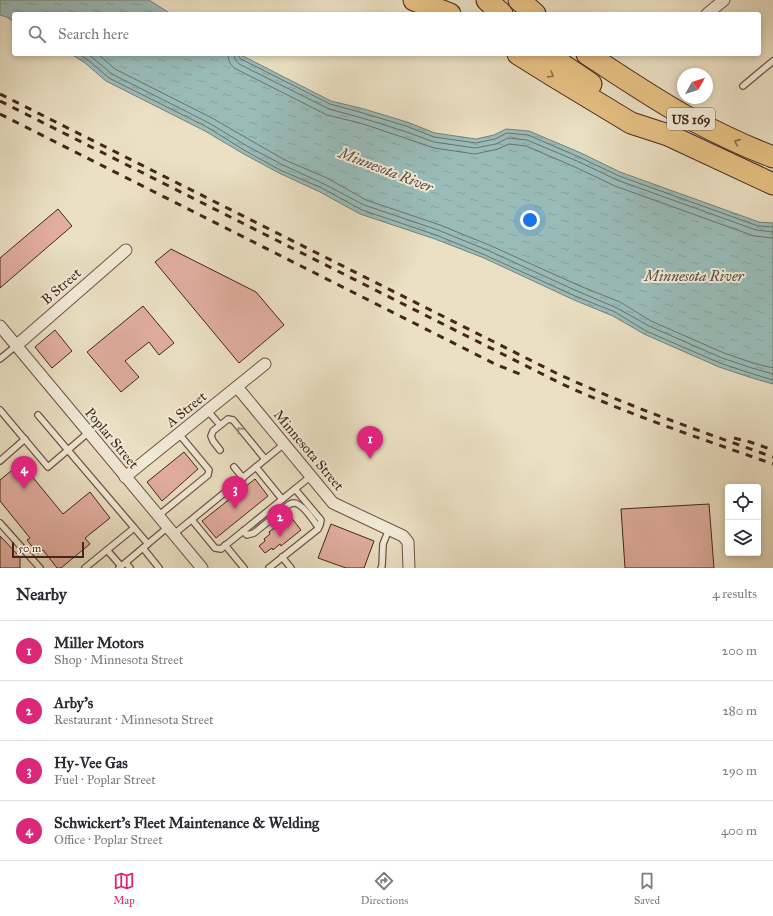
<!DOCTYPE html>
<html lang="en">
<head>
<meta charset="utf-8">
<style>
  body { margin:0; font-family:"IM FELL Great Primer",serif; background:#f2f2f3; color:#2b2b33 }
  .controls { position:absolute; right:12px; bottom:12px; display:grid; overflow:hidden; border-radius:4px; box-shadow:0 2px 6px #0003 }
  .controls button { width:36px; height:36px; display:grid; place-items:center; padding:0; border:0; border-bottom:1px solid #e1e1e2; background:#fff; color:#2b2b33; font:20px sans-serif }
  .compass { position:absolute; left:677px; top:68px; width:36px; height:36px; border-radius:50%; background:#fff; box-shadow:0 2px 6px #0003; rotate:51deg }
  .scale { position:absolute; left:12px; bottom:10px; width:72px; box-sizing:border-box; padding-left:4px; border:2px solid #44261b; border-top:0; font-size:11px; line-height:14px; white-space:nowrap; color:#44261b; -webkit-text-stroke:3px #f2ebd8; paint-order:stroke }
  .you { position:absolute; left:530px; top:220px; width:14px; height:14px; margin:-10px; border:3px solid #fff; border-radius:50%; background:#1a73e8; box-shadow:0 0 0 6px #1a73e833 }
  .badge { display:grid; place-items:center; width:26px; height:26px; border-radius:50%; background:#db2777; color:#fff; font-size:13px; font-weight:700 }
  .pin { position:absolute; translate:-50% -33px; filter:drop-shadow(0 1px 2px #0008) }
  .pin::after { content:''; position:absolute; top:21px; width:14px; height:12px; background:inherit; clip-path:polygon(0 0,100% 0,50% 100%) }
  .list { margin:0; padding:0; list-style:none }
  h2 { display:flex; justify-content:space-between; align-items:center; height:52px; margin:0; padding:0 16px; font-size:17px }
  h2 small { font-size:13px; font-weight:400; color:#7c7c81 }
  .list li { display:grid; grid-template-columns:26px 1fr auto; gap:12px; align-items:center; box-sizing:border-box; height:60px; padding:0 16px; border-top:1px solid #e1e1e2 }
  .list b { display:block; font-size:15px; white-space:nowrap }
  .list p { margin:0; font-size:13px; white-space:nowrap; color:#7c7c81 }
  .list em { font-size:13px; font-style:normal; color:#7c7c81 }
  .icon { flex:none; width:22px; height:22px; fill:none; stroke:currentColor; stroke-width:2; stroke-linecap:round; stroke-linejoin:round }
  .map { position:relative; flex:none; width:773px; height:568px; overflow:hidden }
  .search { position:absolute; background:#fff; box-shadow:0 2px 6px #0003; left:12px; right:12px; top:12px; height:44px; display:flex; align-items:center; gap:10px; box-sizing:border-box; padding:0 14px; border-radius:4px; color:#7c7c81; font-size:15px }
  .sheet { height:292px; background:#fff }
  nav { display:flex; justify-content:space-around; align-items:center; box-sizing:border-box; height:56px; border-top:1px solid #e1e1e2; background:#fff; font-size:11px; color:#7c7c81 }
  nav a { display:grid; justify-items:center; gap:2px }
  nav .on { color:#db2777 }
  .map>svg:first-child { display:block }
  .water { fill:url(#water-ripples); stroke:#77807a }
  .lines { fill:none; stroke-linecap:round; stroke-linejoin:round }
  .shore { stroke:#6e716a; stroke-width:1 }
  .building { fill:#e1ae9f; stroke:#44261b }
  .service-casing { stroke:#6e5445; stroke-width:8 }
  .minor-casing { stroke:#6e5445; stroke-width:13 }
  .motorway-casing { stroke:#44261b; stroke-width:23 }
  .service { stroke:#f2ebd8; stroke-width:5.5 }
  .minor { stroke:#f2ebd8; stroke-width:11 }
  .motorway { stroke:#e6c082; stroke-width:21 }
  .rail { stroke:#44261b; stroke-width:3; stroke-dasharray:7 7; stroke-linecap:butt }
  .oneway { stroke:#8d6b49 }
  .oneway2 { stroke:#9b887a }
  .labels { text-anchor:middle; stroke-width:4; stroke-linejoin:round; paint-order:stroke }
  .shield { fill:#f2ebd8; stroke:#786154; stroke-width:1 }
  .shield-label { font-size:13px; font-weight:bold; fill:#44261b }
  .street-label { font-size:14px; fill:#44261b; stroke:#f2ebd8 }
  .water-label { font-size:15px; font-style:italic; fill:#594c42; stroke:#f2ebd8 }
</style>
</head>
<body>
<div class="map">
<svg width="773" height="568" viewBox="0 0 773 568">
  <defs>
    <pattern id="water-ripples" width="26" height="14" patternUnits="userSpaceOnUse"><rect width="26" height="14" fill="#99bcb9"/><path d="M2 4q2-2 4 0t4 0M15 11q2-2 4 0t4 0" fill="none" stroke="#85a19e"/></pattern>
  </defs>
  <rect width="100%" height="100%" fill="#ebe0c3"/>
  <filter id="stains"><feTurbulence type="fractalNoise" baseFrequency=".005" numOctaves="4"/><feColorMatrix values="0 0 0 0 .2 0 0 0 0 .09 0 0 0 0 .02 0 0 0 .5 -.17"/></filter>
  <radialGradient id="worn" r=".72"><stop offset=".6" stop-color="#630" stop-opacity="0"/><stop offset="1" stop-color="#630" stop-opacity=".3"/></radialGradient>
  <g class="water">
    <path d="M0,0H149L171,14H14V22L7,17L0,15Z"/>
    <path d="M68,54H239L331,101L364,109L407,122L435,133L476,139L494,135L506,129L529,131L581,153L620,172L759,222L773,223V384L749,377L719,367L644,334L613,316L574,300L484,258L435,239L360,214L320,192L279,173L242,153L205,131L106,81L85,63L71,54Z"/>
  </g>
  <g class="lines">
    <g class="shore">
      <path d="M79,54L88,60L109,78L207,127L244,150L280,170L322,188L362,210L436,235L485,255L575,296L615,312L646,331L720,363L750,373L773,380"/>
      <path d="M88,54L112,74L209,123L247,146L283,165L324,184L364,205L438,230L487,250L577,291L617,308L649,326L722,358L752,368L773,374"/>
      <path d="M98,54L115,69L212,118L250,140L285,160L327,178L366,200L440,225L489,245L580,286L620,302L651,321L724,353L753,363L773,368"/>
      <path d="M228,54C228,61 230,65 236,69L327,115L360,123L402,137L434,148L475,154L498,149L509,144L526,146L575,167L615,186L754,236L773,238"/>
      <path d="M234,54L235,59L239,64L329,109L362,118L404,131L434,142L475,148L496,144L508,138L527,140L577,161L617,180L756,230L773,232"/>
      <path d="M239,54V57L241,59L330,104L363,113L406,126L434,137L476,143L495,139L507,133L528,135L579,157L619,176L758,226L773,227"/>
    </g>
  </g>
  <g class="building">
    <path d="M58,209L72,226L0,288V258Z"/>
    <path d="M171,249L256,292L284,325L239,363L155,262Z"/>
    <path d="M143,306L174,343L159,355L149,342L125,361L139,377L121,392L87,352Z"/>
    <path d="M55,330L72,351L52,368L35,347Z"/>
    <path d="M184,452L198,469L162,501L147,482Z"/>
    <path d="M21,463L63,514L90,492L110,518L85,538L90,544L61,568H57L43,550L38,554L27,540L30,538L0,501V480Z"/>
    <path d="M255,479L268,496L216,538L202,521Z"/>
    <path d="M709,504L714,568H625L621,509Z"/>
    <path d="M290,516L301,530L281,546L280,544L273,550L272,548L265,553L259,546L265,541L264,539L270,534L269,532Z"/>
    <path d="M331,524L374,541L364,568H346L318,558Z"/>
    <path d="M0,536L20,557V568H0Z"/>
  </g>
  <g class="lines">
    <g class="service-casing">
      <g id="service">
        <path d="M743,86L773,61"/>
        <path d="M0,359L17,345"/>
        <path d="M0,410L48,467L89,432"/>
        <path d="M207,410L220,425"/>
        <path d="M38,415L148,544"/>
        <path d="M220,450L213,441L211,436L213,431L228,419L233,420L265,459"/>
        <path d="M0,461L25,439"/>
        <path d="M234,467L243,478"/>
        <path d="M256,467L282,499"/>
        <path d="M158,516L208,475L209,470L179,434"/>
        <path d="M192,520L215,548L221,549L311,476"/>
        <path d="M0,523L40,568"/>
        <path d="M243,531L247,535L254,533L286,507C288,505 291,503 294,503C302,503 314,521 318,527"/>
        <path d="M174,534L284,444"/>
        <path d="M225,545L244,568"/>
        <path d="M143,548L159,568"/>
        <path d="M107,550L121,566"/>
        <path d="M282,557L291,568"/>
        <path d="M126,563L130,568"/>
        <path d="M85,568L134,528"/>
        <path d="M119,568L168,527"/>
        <path d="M269,568L318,529L320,525L321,520L295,489"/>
        <path d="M381,568L382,566L383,544L389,529"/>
      </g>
    </g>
    <g class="minor-casing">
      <g id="minor">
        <path d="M707,14L724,0"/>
        <path d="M0,326L202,568"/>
        <path d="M17,345L126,250"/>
        <path d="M237,387L333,503L403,536L408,542L409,568"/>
        <path d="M125,477L265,364"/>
      </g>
    </g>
    <g class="motorway-casing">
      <g id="motorway">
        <path d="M414,0L450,14"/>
        <path d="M487,0L502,14"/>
        <path d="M519,0L535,14"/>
        <path d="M518,54L555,77L631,123L668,135L773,184"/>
        <path d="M550,54L563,65L591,84"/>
        <path d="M587,54C620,76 653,98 687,117C715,132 744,146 773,157"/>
      </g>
    </g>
    <use href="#service" class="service"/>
    <use href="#minor" class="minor"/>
    <use href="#motorway" class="motorway"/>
    <g class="rail">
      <path d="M0,94L556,373C627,406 700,431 773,457"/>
      <path d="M0,101L562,384C630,415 702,439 773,464"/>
      <path d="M0,114L495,364L522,375"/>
      <path d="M734,438L750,442L773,450"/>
    </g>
  </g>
  <defs><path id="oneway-chevron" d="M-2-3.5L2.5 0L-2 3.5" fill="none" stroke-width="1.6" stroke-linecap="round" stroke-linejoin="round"/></defs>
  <g class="oneway">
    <use href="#oneway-chevron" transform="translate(551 75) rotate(32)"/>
    <use href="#oneway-chevron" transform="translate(737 142) rotate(-156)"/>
  </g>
  <use class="oneway2" href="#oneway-chevron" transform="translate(240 430) rotate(-130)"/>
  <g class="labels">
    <rect class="shield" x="667" y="108" width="48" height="22" rx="3"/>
    <g class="shield-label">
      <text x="691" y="124">US 169</text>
    </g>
    <g class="street-label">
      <text transform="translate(61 286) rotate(-41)" y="5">B Street</text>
      <text transform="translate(186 409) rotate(-39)" y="5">A Street</text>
      <text transform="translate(112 438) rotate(50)" y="5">Poplar Street</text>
      <text transform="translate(309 450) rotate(50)" y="5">Minnesota Street</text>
    </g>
    <g class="water-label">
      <text transform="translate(386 170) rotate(21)" y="5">Minnesota River</text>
      <text x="694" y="281">Minnesota River</text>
    </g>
  </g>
  <rect width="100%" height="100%" filter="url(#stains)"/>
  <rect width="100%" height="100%" fill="url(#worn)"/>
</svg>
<div class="controls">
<button><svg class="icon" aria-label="locate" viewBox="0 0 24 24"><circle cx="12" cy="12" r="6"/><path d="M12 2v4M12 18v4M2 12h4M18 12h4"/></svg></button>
<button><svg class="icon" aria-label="layers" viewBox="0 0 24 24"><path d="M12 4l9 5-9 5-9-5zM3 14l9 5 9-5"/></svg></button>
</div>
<svg class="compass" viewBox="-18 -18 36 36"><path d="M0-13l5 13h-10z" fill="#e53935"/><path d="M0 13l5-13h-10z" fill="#7c7c81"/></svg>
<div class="scale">50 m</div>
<div class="you"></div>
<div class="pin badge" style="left:370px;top:459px">1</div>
<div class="pin badge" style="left:280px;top:537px">2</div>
<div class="pin badge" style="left:235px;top:509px">3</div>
<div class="pin badge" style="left:24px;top:489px">4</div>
<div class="search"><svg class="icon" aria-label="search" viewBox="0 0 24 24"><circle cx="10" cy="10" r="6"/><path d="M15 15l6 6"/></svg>Search here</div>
</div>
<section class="sheet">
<h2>Nearby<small>4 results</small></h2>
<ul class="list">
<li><span class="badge">1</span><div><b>Miller Motors</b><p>Shop · Minnesota Street</p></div><em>200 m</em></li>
<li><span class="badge">2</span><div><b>Arby's</b><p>Restaurant · Minnesota Street</p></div><em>280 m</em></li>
<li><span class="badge">3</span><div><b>Hy-Vee Gas</b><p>Fuel · Poplar Street</p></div><em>290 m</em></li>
<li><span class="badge">4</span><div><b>Schwickert's Fleet Maintenance &amp; Welding</b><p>Office · Poplar Street</p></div><em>400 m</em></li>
</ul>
</section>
<nav>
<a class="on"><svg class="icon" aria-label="map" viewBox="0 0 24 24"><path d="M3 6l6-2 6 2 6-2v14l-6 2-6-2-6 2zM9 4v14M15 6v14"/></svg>Map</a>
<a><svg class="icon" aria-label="directions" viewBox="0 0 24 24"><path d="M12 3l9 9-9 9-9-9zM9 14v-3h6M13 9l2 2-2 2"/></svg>Directions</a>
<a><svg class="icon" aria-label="saved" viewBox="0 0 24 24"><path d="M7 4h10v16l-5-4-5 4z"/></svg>Saved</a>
</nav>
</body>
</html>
